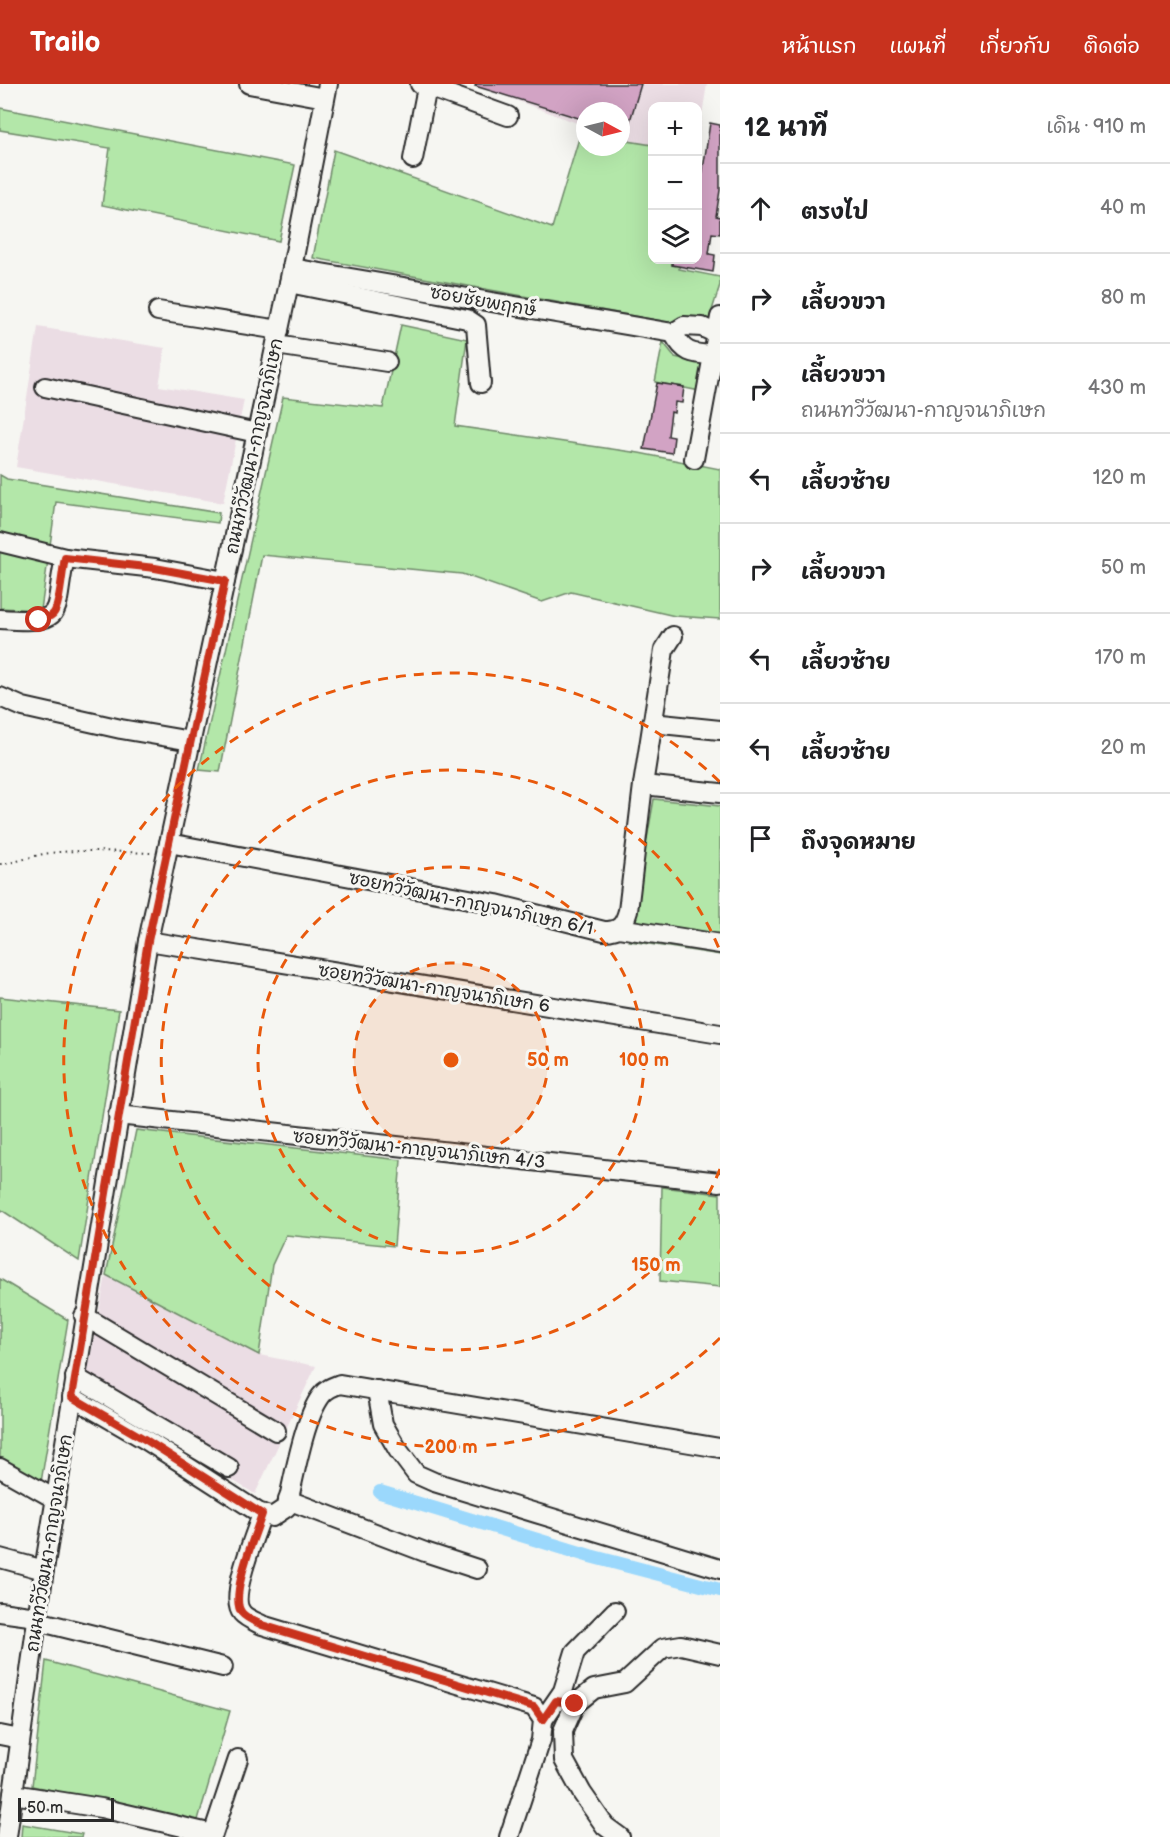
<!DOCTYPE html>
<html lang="th">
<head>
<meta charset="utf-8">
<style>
  body { margin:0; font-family:"Balsamiq Sans","Playpen Sans Thai",sans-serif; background:#f6f6f6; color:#202124 }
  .controls { position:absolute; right:18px; top:18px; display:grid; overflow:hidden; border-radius:12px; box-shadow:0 6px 24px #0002 }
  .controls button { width:54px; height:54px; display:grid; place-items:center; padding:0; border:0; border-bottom:2px solid #e0e0e0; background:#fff; color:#202124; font:30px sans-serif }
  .compass { position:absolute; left:576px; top:18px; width:54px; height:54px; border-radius:50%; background:#fff; box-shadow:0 6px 24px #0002; rotate:97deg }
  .scale { position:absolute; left:18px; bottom:15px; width:96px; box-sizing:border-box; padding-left:6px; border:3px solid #2b2b2b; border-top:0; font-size:16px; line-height:21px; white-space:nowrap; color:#2b2b2b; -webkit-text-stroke:4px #f6f6f2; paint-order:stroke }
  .stop { position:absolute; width:18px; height:18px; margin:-14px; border:4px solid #c8321e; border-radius:50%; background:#fff }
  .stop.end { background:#c8321e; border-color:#fff; box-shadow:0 2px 6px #0008 }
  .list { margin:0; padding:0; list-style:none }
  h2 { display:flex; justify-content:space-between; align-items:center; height:78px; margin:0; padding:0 24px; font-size:26px }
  h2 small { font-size:20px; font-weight:400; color:#757577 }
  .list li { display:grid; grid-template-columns:39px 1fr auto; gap:18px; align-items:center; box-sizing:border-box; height:90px; padding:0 24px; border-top:2px solid #e0e0e0 }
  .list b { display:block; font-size:22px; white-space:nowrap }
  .list p { margin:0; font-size:20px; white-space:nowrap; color:#757577 }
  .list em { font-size:20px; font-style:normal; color:#757577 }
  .icon { flex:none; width:33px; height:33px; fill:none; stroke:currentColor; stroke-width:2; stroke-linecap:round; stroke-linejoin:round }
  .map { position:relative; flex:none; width:720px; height:1753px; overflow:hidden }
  header { display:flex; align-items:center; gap:36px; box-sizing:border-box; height:84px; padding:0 30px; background:#c8321e; color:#fff }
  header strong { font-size:28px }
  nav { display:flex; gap:33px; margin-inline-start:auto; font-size:21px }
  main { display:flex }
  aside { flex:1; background:#fff }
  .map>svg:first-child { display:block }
  .built { fill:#ebdde4 }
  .green { fill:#b3e7a9; stroke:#6f896a; stroke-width:1.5 }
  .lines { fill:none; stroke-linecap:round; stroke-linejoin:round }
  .canal { stroke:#9bd8fc; stroke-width:14 }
  .building { fill:#d2a3c4; stroke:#2b2b2b; stroke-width:1.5 }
  .minor-casing { stroke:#2b2b2b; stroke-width:22 }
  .path { stroke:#2b2b2b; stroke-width:2; stroke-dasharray:1.5 4.5; stroke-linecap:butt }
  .minor { stroke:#f6f6f2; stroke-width:18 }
  .route { stroke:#c8321e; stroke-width:8 }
  .ring { fill:none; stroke:#e8590c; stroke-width:3; stroke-dasharray:10 8 }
  .labels { text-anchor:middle; stroke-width:6; stroke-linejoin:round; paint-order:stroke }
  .street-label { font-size:18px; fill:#2b2b2b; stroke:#f6f6f2 }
  .centre { fill:#e8590c; stroke:#f6f6f2; stroke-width:3 }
  .ring-label { font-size:18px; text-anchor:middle; font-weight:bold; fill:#e8590c; stroke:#f6f6f2; stroke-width:6; stroke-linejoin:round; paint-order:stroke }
</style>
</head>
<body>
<header>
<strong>Trailo</strong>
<nav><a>หน้าแรก</a><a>แผนที่</a><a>เกี่ยวกับ</a><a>ติดต่อ</a></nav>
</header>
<main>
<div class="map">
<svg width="720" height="1753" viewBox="0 0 720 1753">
  <rect width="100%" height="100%" fill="#f6f6f2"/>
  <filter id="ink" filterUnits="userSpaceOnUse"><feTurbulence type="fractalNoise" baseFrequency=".0167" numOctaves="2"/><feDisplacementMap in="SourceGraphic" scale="12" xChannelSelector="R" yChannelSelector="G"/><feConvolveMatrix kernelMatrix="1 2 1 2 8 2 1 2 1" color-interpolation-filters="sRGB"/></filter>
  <g filter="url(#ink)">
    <g class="built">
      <path d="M472,0H707L698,55V22H652V61L621,56V27H585V42Z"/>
      <path d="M38,243L165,264L159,302L244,316L223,419L16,383Z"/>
      <path d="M106,1191L259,1271L316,1282L255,1410L84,1306Z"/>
    </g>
    <g class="green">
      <path d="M0,24L295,81L279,157L102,121L110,64L0,46Z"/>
      <path d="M583,41L585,42V63H621V56L652,61V176H680L679,185L720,193V201L708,239L681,236L667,238L313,174L334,66L552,144Z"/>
      <path d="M401,241L467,255L455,342L639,369L720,385V535L675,532L571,508L542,518L462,490L262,471L220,688L199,686L283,313L383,324Z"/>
      <path d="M663,258L675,273L704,280L700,307L655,298Z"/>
      <path d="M0,391L7,395L219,429L218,439L56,418L41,526L0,524Z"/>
      <path d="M654,715L720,722V871L629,857Z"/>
      <path d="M0,913L119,926L79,1177L0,1125Z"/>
      <path d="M136,1046L401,1076L394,1162L286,1151L272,1181L259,1271L106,1191Z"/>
      <path d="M662,1103L720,1110V1203L660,1197Z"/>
      <path d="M0,1195L68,1236L41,1398L0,1377Z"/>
      <path d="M46,1577L230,1627L198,1736L32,1702Z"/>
      <path d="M22,1740L82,1750L81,1753H21Z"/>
    </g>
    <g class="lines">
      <path class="canal" d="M380,1408L590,1472L720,1506"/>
    </g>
    <g class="building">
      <path d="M476,0H641L624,57H621V27H585V36L475,2Z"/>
      <path d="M710,39L720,41V106L716,132L720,133V150L712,149L709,170L715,171L713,188L672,181V176H698V119Z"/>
      <path d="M657,299L684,303L682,319L675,318L674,329L671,328L668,352L674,353L672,369L644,365Z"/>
    </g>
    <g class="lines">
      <g class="minor-casing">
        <g id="minor">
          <path d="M249,0L325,14"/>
          <path d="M420,0L508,32"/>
          <path d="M413,75L427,3"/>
          <path d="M292,184L673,249L684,242L702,243L717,250"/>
          <path d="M289,199L467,235L476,241L481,299"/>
          <path d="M158,227L279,246"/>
          <path d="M673,249C684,269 691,270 713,271"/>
          <path d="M276,261L387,278"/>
          <path d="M45,303L257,349"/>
          <path d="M694,375L720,233"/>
          <path d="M0,458L65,474L155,484L225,497"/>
          <path d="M0,535C70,540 52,531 65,474"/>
          <path d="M0,613L23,623L121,645L191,657"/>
          <path d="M652,639L720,646"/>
          <path d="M643,701L720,709"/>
          <path d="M169,759L496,820L604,847C620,847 624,841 628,827L643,701L664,566L673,552"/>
          <path d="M619,844L720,860"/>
          <path d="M148,857L720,950"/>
          <path d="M118,1031L720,1098"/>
          <path d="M84,1232L276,1347"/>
          <path d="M75,1293L229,1384"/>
          <path d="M377,1306L383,1340L398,1366L416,1390L434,1398L720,1485"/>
          <path d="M72,1313L146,1356L258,1428L272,1433L287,1423C294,1394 304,1335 321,1312C326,1305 332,1303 340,1300L720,1364"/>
          <path d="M0,1384L55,1415"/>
          <path d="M288,1416L425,1468L477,1485"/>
          <path d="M262,1430C256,1449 228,1514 242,1529C246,1534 256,1538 262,1541L534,1623L543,1636L541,1656L509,1753"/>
          <path d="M0,1474L44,1486"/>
          <path d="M0,1528L37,1533"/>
          <path d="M37,1537L223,1583"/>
          <path d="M543,1636L563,1607L575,1568L615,1527"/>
          <path d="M0,1651L20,1655"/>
          <path d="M13,1710L101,1724L213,1750L238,1675"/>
          <path d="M7,1753L44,1486L148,857L289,199L328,0"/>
          <path d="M620,1753L605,1742L582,1709L564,1676L563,1647L575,1620L594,1605L625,1599L663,1564L681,1561L720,1570"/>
        </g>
      </g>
      <path class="path" d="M0,780C17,779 33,771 50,769C83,765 118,768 152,769"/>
      <use href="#minor" class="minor"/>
    </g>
  </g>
  <g class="lines" filter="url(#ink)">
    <path class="route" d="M39,536C44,535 49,534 53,530C60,523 62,487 65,474L155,484L225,497L148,857L72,1313L146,1356L262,1430C256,1449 228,1514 242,1529C246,1534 256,1538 262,1541L534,1623L543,1636L556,1617L575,1620"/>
  </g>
  <circle cx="451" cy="976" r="97" fill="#e8590c" fill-opacity=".12"/>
  <g class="ring">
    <circle cx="451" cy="976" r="97"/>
    <circle cx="451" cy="976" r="193"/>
    <path d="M720 1085A290 290 0 1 1 720 867"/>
    <path d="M720 1254A387 387 0 1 1 720 698"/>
  </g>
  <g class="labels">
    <g class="street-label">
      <text transform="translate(483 217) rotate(10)" y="6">ซอยชัยพฤกษ์</text>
      <text transform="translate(254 362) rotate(-78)" y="6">ถนนทวีวัฒนา-กาญจนาภิเษก</text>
      <text transform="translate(471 819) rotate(12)" y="6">ซอยทวีวัฒนา-กาญจนาภิเษก 6/1</text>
      <text transform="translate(434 904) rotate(9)" y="6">ซอยทวีวัฒนา-กาญจนาภิเษก 6</text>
      <text transform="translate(419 1065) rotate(6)" y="6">ซอยทวีวัฒนา-กาญจนาภิเษก 4/3</text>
      <text transform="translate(49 1459) rotate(-81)" y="6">ถนนทวีวัฒนา-กาญจนาภิเษก</text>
    </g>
  </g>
  <circle cx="451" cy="976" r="9" class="centre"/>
  <g class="ring-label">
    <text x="548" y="982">50 m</text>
    <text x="644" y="982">100 m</text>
    <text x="656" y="1187">150 m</text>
    <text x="451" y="1369">200 m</text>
  </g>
</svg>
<div class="controls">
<button>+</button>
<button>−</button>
<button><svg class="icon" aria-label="layers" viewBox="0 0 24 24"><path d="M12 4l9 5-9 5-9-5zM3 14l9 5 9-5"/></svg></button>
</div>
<svg class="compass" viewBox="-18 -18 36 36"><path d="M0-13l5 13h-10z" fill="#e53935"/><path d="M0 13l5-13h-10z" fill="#757577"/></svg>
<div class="scale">50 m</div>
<div class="stop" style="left:39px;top:536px"></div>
<div class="stop end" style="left:575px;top:1620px"></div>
</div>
<aside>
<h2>12 นาที<small>เดิน · 910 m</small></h2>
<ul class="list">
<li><svg class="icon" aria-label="ahead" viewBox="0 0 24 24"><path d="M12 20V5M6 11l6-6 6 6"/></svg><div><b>ตรงไป</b></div><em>40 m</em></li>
<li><svg class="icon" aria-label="right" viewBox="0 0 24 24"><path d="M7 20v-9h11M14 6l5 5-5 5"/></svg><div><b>เลี้ยวขวา</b></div><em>80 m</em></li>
<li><svg class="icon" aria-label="right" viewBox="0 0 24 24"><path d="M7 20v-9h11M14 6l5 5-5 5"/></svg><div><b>เลี้ยวขวา</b><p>ถนนทวีวัฒนา-กาญจนาภิเษก</p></div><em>430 m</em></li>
<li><svg class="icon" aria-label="left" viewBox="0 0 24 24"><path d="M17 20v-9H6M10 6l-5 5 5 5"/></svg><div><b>เลี้ยวซ้าย</b></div><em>120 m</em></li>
<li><svg class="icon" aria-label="right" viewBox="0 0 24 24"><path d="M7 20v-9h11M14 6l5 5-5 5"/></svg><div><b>เลี้ยวขวา</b></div><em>50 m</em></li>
<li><svg class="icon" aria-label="left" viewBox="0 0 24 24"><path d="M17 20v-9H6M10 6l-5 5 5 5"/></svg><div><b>เลี้ยวซ้าย</b></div><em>170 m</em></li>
<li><svg class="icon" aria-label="left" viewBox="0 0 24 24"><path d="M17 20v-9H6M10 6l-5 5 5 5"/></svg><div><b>เลี้ยวซ้าย</b></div><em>20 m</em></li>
<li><svg class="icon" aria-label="arrive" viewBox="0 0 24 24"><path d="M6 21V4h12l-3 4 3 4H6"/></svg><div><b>ถึงจุดหมาย</b></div></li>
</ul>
</aside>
</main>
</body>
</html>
